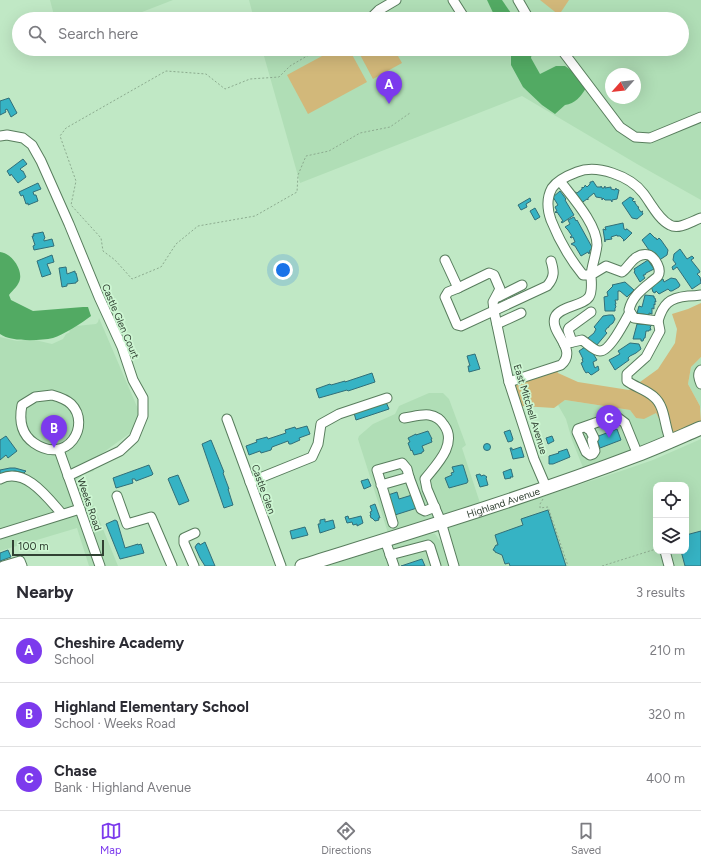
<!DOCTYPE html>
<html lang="en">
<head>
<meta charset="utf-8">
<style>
  body { margin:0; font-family:Figtree,sans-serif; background:#f2f2f3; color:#2b2b33 }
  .controls { position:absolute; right:12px; bottom:12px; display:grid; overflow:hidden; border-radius:8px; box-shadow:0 4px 16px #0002 }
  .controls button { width:36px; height:36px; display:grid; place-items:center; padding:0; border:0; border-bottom:1px solid #e1e1e2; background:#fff; color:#2b2b33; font:20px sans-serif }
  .compass { position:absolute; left:605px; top:68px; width:36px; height:36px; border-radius:50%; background:#fff; box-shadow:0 4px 16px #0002; rotate:243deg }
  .scale { position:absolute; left:12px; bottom:10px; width:92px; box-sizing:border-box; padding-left:4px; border:2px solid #314133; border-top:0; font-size:11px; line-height:14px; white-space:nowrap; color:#314133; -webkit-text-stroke:3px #cdf6d2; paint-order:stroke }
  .you { position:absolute; left:283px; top:270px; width:14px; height:14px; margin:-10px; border:3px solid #fff; border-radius:50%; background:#1a73e8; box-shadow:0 0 0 6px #1a73e833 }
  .badge { display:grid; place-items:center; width:26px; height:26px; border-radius:50%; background:#7c3aed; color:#fff; font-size:13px; font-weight:700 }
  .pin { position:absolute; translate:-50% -33px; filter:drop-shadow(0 1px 2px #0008) }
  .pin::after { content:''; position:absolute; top:21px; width:14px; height:12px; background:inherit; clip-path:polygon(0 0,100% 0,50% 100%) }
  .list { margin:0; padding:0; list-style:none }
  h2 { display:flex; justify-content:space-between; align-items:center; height:52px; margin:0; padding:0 16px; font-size:17px }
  h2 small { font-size:13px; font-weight:400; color:#7c7c81 }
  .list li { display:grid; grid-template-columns:26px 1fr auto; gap:12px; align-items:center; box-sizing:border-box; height:64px; padding:0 16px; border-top:1px solid #e1e1e2 }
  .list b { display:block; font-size:15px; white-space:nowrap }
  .list p { margin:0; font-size:13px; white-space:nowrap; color:#7c7c81 }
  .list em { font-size:13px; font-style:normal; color:#7c7c81 }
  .icon { flex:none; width:22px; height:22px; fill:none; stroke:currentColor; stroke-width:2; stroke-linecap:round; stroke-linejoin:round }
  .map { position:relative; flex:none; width:701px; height:566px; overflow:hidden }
  .search { position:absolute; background:#fff; box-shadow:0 4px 16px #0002; left:12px; right:12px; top:12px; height:44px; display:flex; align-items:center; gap:10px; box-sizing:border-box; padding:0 14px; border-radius:22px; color:#7c7c81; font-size:15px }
  .sheet { height:244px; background:#fff }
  nav { display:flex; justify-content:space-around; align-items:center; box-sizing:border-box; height:56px; border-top:1px solid #e1e1e2; background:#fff; font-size:11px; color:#7c7c81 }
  nav a { display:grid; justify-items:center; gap:2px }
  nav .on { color:#7c3aed }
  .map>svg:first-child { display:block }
  .built { fill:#b0deb6; fill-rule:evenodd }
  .green { fill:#d2b87a }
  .water { fill:#52aa63 }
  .building { fill:#36b3c4; stroke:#326f78 }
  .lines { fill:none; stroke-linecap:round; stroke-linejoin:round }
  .minor-casing { stroke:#587d5d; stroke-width:11 }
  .highway-casing { stroke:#587d5d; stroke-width:15 }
  .path { stroke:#8cab8f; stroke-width:1; stroke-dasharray:2 2; stroke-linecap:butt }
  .minor { stroke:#fff; stroke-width:9 }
  .highway { stroke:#fff; stroke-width:13 }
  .labels { text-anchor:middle; stroke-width:3.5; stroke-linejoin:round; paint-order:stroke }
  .street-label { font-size:10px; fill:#314133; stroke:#cdf6d2 }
</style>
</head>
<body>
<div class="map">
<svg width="701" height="566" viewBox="0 0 701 566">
  <rect width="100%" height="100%" fill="#c0e8c5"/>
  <g class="built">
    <path d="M50,0H173L124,19H55Z"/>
    <path d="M249,0H701V200L637,164L522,96L300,183L262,49H682V19H254ZM611,74H635V98H611Z"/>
    <path d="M99,318L144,423L90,462L94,471L81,475L118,566H89L77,528L0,551V337L17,341L31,339L52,344L63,339L66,334L70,332L61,321L76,326L96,324L98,322Z"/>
    <path d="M701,357V411L700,406L688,384L691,367Z"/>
    <path d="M429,393H443L449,399L466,445L462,448L480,503L388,533L358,439L359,436L373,424L395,414L399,406Z"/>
    <path d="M565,400L630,410L636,418L656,413L668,437L584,470L572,440L566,419L558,405Z"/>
    <path d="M701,439V566H458L447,528L621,471L653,460ZM656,485H686V551H656Z"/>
    <path d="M428,533L435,534L441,542L449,566H323Z"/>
  </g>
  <g class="green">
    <path d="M540,0H569L559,15Z"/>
    <path d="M335,49H349L367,82L308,114L287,75Z"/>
    <path d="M357,49H394L402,63L373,79Z"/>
    <path d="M701,303V357L691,367L688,384L700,406L701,422L667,435L656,413L644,419L636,418L630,410L565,400L554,408L522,406L514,385L556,369L558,373L578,382L629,390L658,369L675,343L677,329L672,314L688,309Z"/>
  </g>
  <g class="water">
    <path d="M487,0H502L515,19H496Z"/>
    <path d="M517,49H529L532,53L531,58L540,74L556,66H565L578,75L586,88C581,96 575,104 565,105L555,114L542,105L523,87L511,65V52Z"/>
    <path d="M0,252C11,253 22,268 20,279C19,285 13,290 9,295L11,300L33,311L83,307H88L91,316C82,323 63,335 53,338C39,341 11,342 0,334Z"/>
  </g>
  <g class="building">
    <path d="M9,98L17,113L11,117L7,109L5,110L6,112L0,115V101Z"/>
    <path d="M23,159L27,164L20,169L22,171H23L26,177L18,183L11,174L10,176L7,171Z"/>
    <path d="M593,181L597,187H601V186L602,188H604L605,186V188L611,187V189L615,190L616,188V189L619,190L617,199L612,200V202L611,200H605L603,198L602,200V198L596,197L594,193L588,198V200L587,199L580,204L576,198L575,192L577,193L582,189V187L583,188L585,186V185L587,187L590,184V182H591Z"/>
    <path d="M38,183L41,189L33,192L34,195H36L38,201L28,205V203L26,204L23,195L21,196L19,192Z"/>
    <path d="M560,191L566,199L565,200L574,215L562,223L561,222L563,221L557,212L556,213L555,212L557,211L555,207L558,205L553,197Z"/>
    <path d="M630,197L634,199L632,200L634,202L635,201V203L638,207H639L638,208L641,212L643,211L642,212L643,214L637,219L632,218L622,203Z"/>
    <path d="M530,198L531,201L526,204L527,207L521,210L518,205Z"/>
    <path d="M535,208L540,217L535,220L530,211Z"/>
    <path d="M574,217L576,221L577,220L593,249L590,250L589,254L588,252L581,256L575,246L571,244L575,242L573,237L571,238L570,237L572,236L568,230L565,227L570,224L568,220Z"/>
    <path d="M623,223L624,229L626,230V229H627L632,233L625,240L623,241L624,240L620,236H617V235L611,237L612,239L605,240V242L603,229L606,230L605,227Z"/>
    <path d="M43,232L45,238L44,239V241L52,239L54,246L34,250L33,246L35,245L32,236H34L33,234Z"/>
    <path d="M650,233L655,238H656L657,240L659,238L661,240L668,250L667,255L658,261L651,253L642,240Z"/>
    <path d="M680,249L687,259L692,256L694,258L691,260L699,270L700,272L697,274L700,277L701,283L692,289L677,267L673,270L672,267L676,264L673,260L674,254Z"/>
    <path d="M52,255L54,262L47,264L51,274L42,277L37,261Z"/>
    <path d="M648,260L654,269L646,273L645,275H643L645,278L640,282L634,272L635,271L634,269Z"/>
    <path d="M66,267L67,274L75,271V273H76L78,281L76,282V283L67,284V286L62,287L59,268Z"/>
    <path d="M671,278L676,279L680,285L679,287L672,291H670L668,289L659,294L656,291L655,293L653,292L651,286L663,279L664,282Z"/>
    <path d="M625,282L634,290L627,297L620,291H618V300H615L616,304H615L616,307L615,308V311H605L604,297L608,296L607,292L613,286L612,285Z"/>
    <path d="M645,295L654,296V298H655L656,302L655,301V305L654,304V309L652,308V314L649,313V315L637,313L639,306L642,307Z"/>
    <path d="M609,315H613L615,319L613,323L609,326V327L607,328L605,331L607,333L596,346L588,338L594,333L596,329L594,327L603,316Z"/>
    <path d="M637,324L652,325L650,327L651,330H649V331H646L645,338H644L643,341H641V339H633Z"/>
    <path d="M630,343L639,344L641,349L636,353L630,356L628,358L629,360L615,370L609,360L620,354L618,351Z"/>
    <path d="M588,345L597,360L593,362L594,366L595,368L598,366L599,370L593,374L591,375L588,372L586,373L584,370L581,363L583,362L582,359H583L579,351Z"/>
    <path d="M475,354L480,369L469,372L468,366H470L467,356Z"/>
    <path d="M372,373L375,382L348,391L347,390L319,398L316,389L330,384L331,385L345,381V382Z"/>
    <path d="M386,402L389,409L356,420L354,413Z"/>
    <path d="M307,426L310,434L299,438L300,440L291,444H289L288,441L272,447L271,450L261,453L260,451L249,455L246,446L257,442L256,440L267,437L268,439L286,433L285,430L295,427L296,429Z"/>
    <path d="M617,429L621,440L600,448L596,437Z"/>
    <path d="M510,430L513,439L512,441L508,442L504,432Z"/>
    <path d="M428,431L432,439H431L432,442L422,446L424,451L422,452V453L414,455L412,450L411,451L408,443L410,442L408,438L416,434V435Z"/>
    <path d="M6,436L17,451L8,458L6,455L0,460V440Z"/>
    <path d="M552,436L554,441L548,444L546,438Z"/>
    <path d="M211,440L224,472L223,473L229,489H228L233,505L224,508L202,444Z"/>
    <circle cx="487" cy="447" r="3.5"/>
    <path d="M521,447L524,457L513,459L510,448H512V450Z"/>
    <path d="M567,449L570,457L553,464H549V456L559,453L558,452Z"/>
    <path d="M149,465L153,474L152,475L136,481L135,479H132L133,483L116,488L113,478Z"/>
    <path d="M461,465H463L468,481L467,483L449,488L445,478L452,475L451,473L454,472L452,467Z"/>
    <path d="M10,468H15L26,471L24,473L15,471L0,474V470Z"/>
    <path d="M511,469L513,477H510L511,478L505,479L503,472Z"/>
    <path d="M480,474L481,476L484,475L487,477L486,478L488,485L480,487L476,475Z"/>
    <path d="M178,475L189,501L179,505L168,479L169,478Z"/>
    <path d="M368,479L371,486L364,489L361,481Z"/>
    <path d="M397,492L399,499L412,495L417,508L395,515L388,495Z"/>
    <path d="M375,504L380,518H378L379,520L375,521L372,518H371L370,515H371L370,512L372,511L370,506Z"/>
    <path d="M548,510L566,566H510L509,563L505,564L502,555L495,552V551L493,550L496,545H498L495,535L523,525L521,519Z"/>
    <path d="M348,516L349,519L361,516L363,523L357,526V524L353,525L352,522L347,523L345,517Z"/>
    <path d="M325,519V522L333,520L335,528L320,533L318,524H320V520Z"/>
    <path d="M115,520L117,521L125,548L138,544V545L141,544L144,553L120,559L106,524Z"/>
    <path d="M305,527L308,535L292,539L290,531Z"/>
    <path d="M701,531V566H685L681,551H686V535Z"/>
    <path d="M205,542L215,566H205L200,558L195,547L197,544L199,543L200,545Z"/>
    <path d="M8,550L11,557L0,561V553Z"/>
    <path d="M422,559L425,566H401Z"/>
  </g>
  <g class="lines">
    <g class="minor-casing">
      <g id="minor">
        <path d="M453,0L465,19"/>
        <path d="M518,0L529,19"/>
        <path d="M370,19L379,10L396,0"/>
        <path d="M561,49L620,127L635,137L650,138L701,117"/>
        <path d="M0,136L7,135L23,138L32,145L41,161L69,224L99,297L122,347L133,380L143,398V416L134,438L120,451L68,476"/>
        <path d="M560,181C572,197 597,224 597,245C596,255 592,265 591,275H583C570,259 559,240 551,220C547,209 546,199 552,188C557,181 569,175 577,172C597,164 630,176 643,193C651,203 658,219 670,225C679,230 692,221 701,218"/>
        <path d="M445,260L458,288L489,273L494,275L500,289L493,302L494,311L509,382L534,459L546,487"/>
        <path d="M458,288L448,292L445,297L457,325L461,326L547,286C555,277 554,271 551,261"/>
        <path d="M498,297L522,285"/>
        <path d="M658,321L660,331L646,357L627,374V381C635,387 647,390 654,397C666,407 664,428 671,441"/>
        <path d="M497,324L521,313"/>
        <path d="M572,342L568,330L569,328L591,312"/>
        <path d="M564,344L582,340C587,343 594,351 600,351C610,351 625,321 630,312"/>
        <path d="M701,370C697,374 699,379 701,384"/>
        <path d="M509,382L561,365C579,349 549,333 555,317C560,306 583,306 589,297C593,291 591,281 591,275L606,266L622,272C628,268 630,261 637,257C640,255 645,254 649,255C655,258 662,269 658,276C657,278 653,280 651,282C641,290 632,297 629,310L634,318L658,321C663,304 669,298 688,296C693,296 696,296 701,295"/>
        <path d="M52,395C59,397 66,399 71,404C92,425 67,466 34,443C21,434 19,420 22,405L35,397Z"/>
        <path d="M404,418C412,417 421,414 429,415C435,416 441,420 444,425C458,444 436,465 425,479L427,489L441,522L454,566"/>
        <path d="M227,419L281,566"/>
        <path d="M588,429L590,430L594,438L592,440L595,451L593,454L590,455L586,452L577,432L578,429L612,417H617L625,423L638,455"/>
        <path d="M59,450L100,566"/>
        <path d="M409,477L421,509L425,511L435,507"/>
        <path d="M0,479C25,466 48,498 62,514"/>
        <path d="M250,482L312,457L318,444L321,424L339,414L387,398"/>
        <path d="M381,485L409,477L407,469L402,463L377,470L393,523"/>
        <path d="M117,496L127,524L151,517L172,566"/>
        <path d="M0,534L80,509"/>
        <path d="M385,540L394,566"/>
        <path d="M665,551L669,566"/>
        <path d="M390,555L428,545L430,547L436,566"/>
        <path d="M3,566L20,561L22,566"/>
        <path d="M194,566L184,543V538L195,533"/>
      </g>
    </g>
    <g class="highway-casing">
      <g id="highway">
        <path id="s1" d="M302,566C414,531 527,497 637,455C658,447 680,437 701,428"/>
      </g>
    </g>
    <g class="path">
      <path d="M319,49L290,66L279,77L250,79L225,89L206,74L166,71L66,128L60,136L76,181L71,205L101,238L103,251L115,260L132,279L161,267L176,244L198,226L255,216L297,192L298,175L306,156L329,151L360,133L390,127L410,113"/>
      <path d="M543,499L540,504V508L548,507L568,566"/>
      <path d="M602,566L656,549"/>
    </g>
    <use href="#minor" class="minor"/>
    <use href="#highway" class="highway"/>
  </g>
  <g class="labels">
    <g class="street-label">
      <text transform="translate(121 321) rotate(67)" y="4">Castle Glen Court</text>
      <text transform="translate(531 409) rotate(73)" y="4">East Mitchell Avenue</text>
      <text transform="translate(264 489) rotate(70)" y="4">Castle Glen</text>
      <text dy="4" stroke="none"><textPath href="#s1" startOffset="211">Highland Avenue</textPath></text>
      <text transform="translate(90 504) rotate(71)" y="4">Weeks Road</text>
    </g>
  </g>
</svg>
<div class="controls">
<button><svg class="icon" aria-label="locate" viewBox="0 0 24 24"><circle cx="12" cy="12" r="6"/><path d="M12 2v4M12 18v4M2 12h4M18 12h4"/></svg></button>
<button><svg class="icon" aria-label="layers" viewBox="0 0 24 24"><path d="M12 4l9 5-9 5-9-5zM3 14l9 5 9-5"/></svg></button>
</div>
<svg class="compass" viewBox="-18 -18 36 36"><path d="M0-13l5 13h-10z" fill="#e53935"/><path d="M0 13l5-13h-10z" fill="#7c7c81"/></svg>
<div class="scale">100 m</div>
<div class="you"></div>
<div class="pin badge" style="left:389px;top:104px">A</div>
<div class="pin badge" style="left:54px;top:448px">B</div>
<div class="pin badge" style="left:609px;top:438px">C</div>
<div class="search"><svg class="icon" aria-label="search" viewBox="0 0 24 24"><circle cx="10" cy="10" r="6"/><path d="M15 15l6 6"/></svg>Search here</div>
</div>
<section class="sheet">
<h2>Nearby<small>3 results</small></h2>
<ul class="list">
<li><span class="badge">A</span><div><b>Cheshire Academy</b><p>School</p></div><em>210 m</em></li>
<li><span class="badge">B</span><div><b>Highland Elementary School</b><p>School · Weeks Road</p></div><em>320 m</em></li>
<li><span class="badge">C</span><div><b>Chase</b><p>Bank · Highland Avenue</p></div><em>400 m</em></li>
</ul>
</section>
<nav>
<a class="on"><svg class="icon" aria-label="map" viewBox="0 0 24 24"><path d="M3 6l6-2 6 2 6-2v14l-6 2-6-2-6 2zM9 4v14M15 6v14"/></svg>Map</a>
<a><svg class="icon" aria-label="directions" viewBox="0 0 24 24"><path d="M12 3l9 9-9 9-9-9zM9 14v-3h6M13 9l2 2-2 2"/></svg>Directions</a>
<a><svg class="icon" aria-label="saved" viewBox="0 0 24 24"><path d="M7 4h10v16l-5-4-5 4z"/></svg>Saved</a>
</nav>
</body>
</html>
